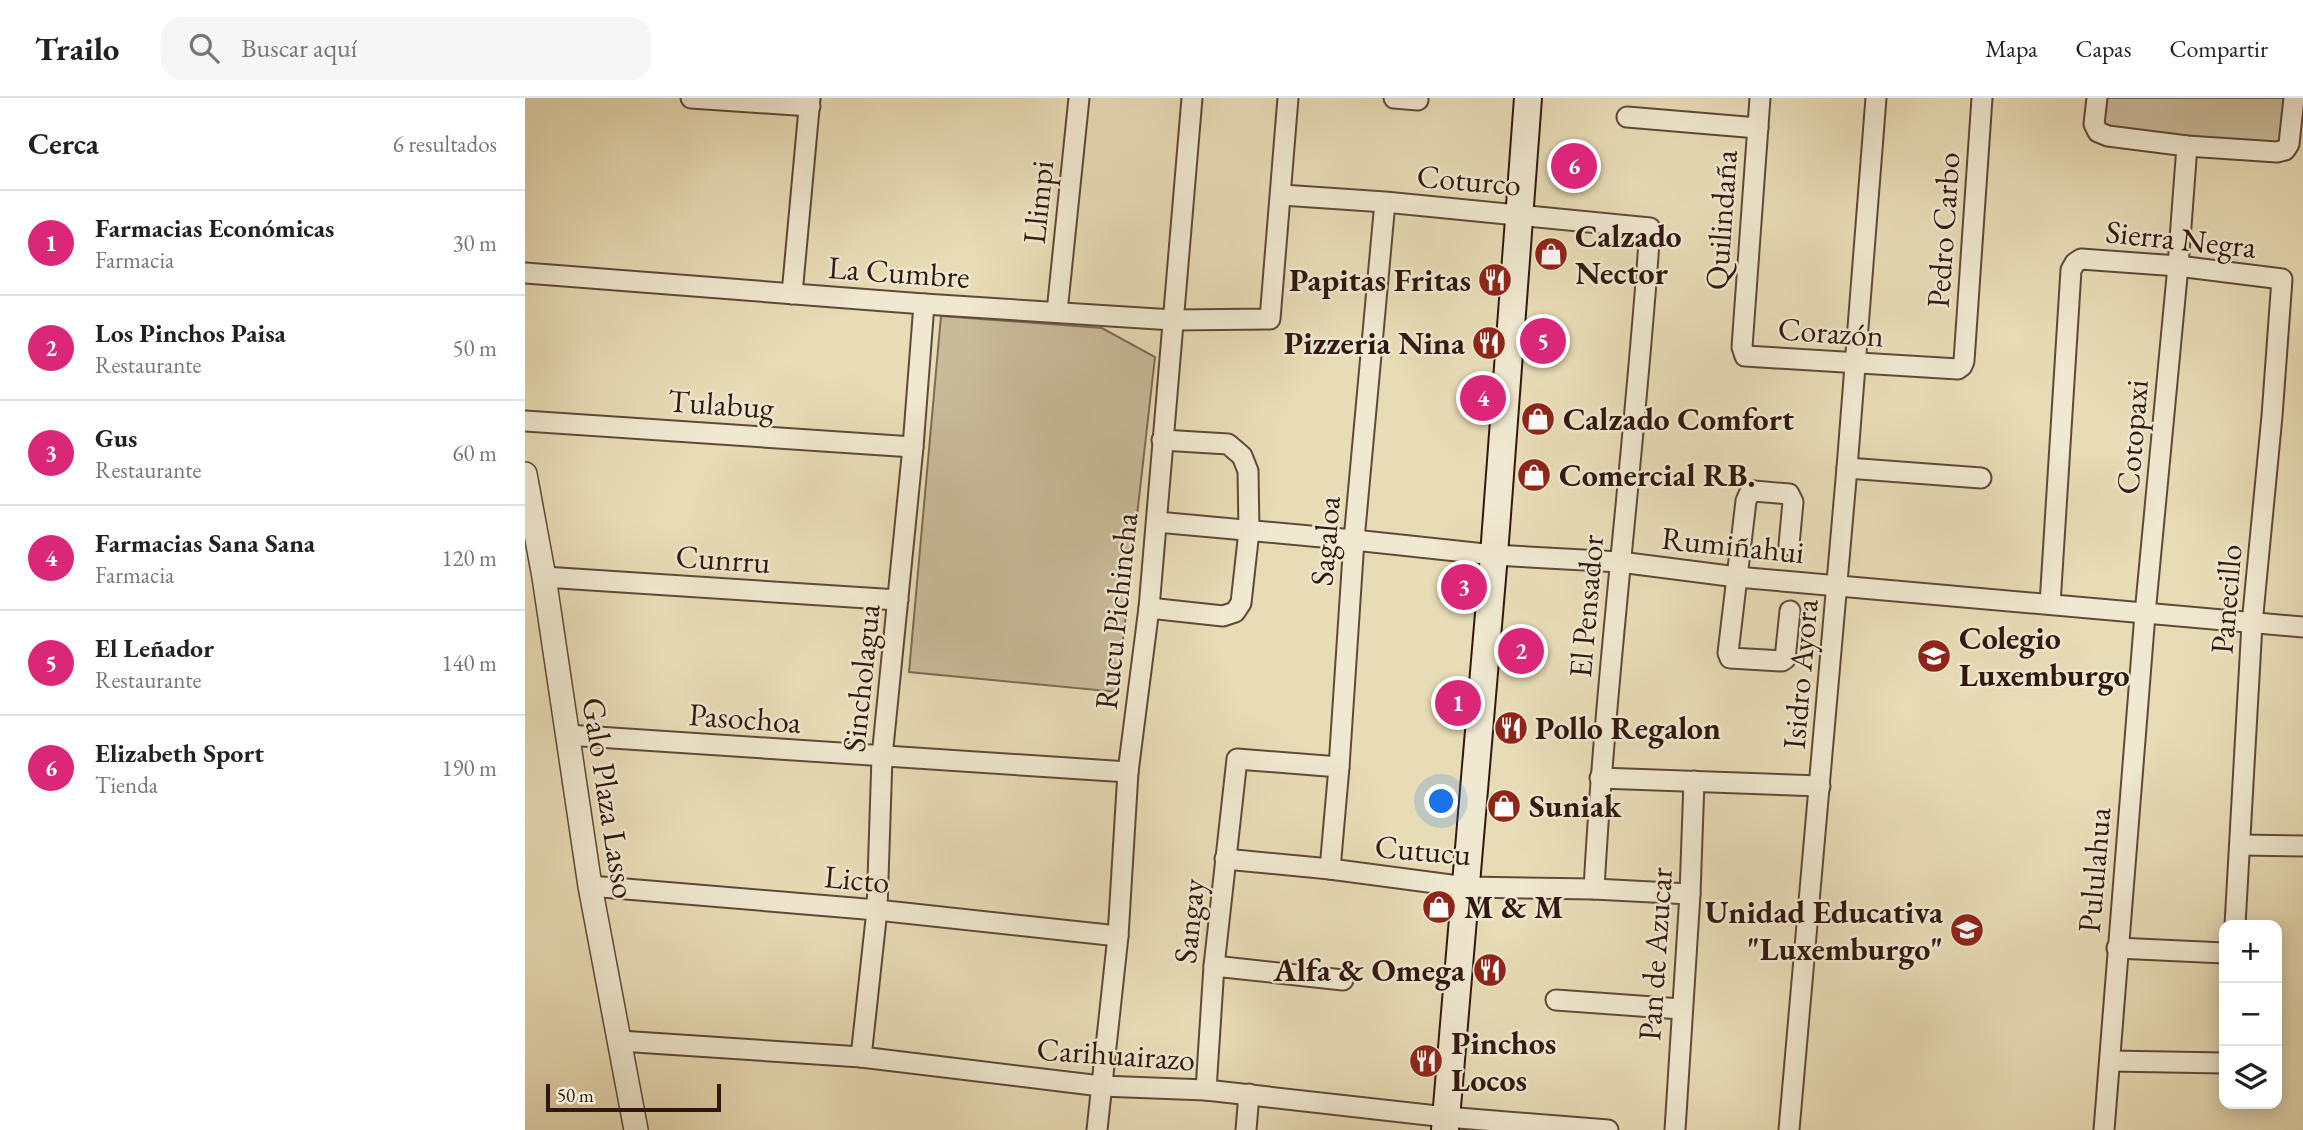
<!DOCTYPE html>
<html lang="es">
<head>
<meta charset="utf-8">
<style>
  body { margin:0; font-family:"EB Garamond",serif; background:#f6f6f6; color:#222 }
  .controls { position:absolute; right:21px; bottom:21px; display:grid; overflow:hidden; border-radius:14px; box-shadow:0 4px 18px #0003 }
  .controls button { width:63px; height:63px; display:grid; place-items:center; padding:0; border:0; border-bottom:2px solid #e0e0e0; background:#fff; color:#222; font:35px sans-serif }
  .scale { position:absolute; left:21px; bottom:18px; width:175px; box-sizing:border-box; padding-left:7px; border:4px solid #31180f; border-top:0; font-size:19px; line-height:24px; white-space:nowrap; color:#31180f; -webkit-text-stroke:5px #f0e8d0; paint-order:stroke }
  .you { position:absolute; left:917px; top:704px; width:24px; height:24px; margin:-18px; border:5px solid #fff; border-radius:50%; background:#1a73e8; box-shadow:0 0 0 10px #1a73e833 }
  .badge { display:grid; place-items:center; width:46px; height:46px; border-radius:50%; background:#db2777; color:#fff; font-size:23px; font-weight:700 }
  .pin { position:absolute; translate:-50% -50%; border:4px solid #fff; box-shadow:0 2px 7px #0006 }
  .list { margin:0; padding:0; list-style:none }
  h2 { display:flex; justify-content:space-between; align-items:center; height:91px; margin:0; padding:0 28px; font-size:30px }
  h2 small { font-size:23px; font-weight:400; color:#767676 }
  .list li { display:grid; grid-template-columns:46px 1fr auto; gap:21px; align-items:center; box-sizing:border-box; height:105px; padding:0 28px; border-top:2px solid #e0e0e0 }
  .list b { display:block; font-size:26px; white-space:nowrap }
  .list p { margin:0; font-size:23px; white-space:nowrap; color:#767676 }
  .list em { font-size:23px; font-style:normal; color:#767676 }
  .icon { flex:none; width:38px; height:38px; fill:none; stroke:currentColor; stroke-width:2; stroke-linecap:round; stroke-linejoin:round }
  .map { position:relative; flex:none; width:1778px; height:1032px; overflow:hidden }
  header { display:flex; align-items:center; gap:42px; box-sizing:border-box; height:98px; padding:0 35px; background:#fff; border-bottom:2px solid #e0e0e0 }
  header strong { font-size:33px }
  nav { display:flex; gap:38px; margin-inline-start:auto; font-size:24px }
  .search { width:490px; height:63px; background:#f6f6f6; display:flex; align-items:center; gap:18px; box-sizing:border-box; padding:0 24px; border-radius:21px; color:#767676; font-size:26px }
  main { display:flex }
  aside { flex:1; background:#fff }
  .map>svg:first-child { display:block }
  .park { fill:#c9bb9a; stroke:#7d6a54; stroke-width:2 }
  .lines { fill:none; stroke-linecap:round; stroke-linejoin:round }
  .minor-casing { stroke:#5f4939; stroke-width:23 }
  .tertiary-casing { stroke:#5f4939; stroke-width:26 }
  .secondary-casing { stroke:#31180f; stroke-width:30 }
  .minor { stroke:#f0e8d0; stroke-width:19 }
  .tertiary { stroke:#f0e8d0; stroke-width:23 }
  .secondary { stroke:#f0e8d0; stroke-width:26 }
  .labels { text-anchor:middle; stroke-width:5; stroke-linejoin:round; paint-order:stroke }
  .street-label { font-size:32px; fill:#31180f; stroke:#f0e8d0 }
  .poi-label { font-size:32px; font-weight:bold; fill:#31180f; stroke:#f0e8d0; text-anchor:start }
</style>
</head>
<body>
<header>
<strong>Trailo</strong>
<div class="search"><svg class="icon" aria-label="search" viewBox="0 0 24 24"><circle cx="10" cy="10" r="6"/><path d="M15 15l6 6"/></svg>Buscar aquí</div>
<nav><a>Mapa</a><a>Capas</a><a>Compartir</a></nav>
</header>
<main>
<aside>
<h2>Cerca<small>6 resultados</small></h2>
<ul class="list">
<li><span class="badge">1</span><div><b>Farmacias Económicas</b><p>Farmacia</p></div><em>30 m</em></li>
<li><span class="badge">2</span><div><b>Los Pinchos Paisa</b><p>Restaurante</p></div><em>50 m</em></li>
<li><span class="badge">3</span><div><b>Gus</b><p>Restaurante</p></div><em>60 m</em></li>
<li><span class="badge">4</span><div><b>Farmacias Sana Sana</b><p>Farmacia</p></div><em>120 m</em></li>
<li><span class="badge">5</span><div><b>El Leñador</b><p>Restaurante</p></div><em>140 m</em></li>
<li><span class="badge">6</span><div><b>Elizabeth Sport</b><p>Tienda</p></div><em>190 m</em></li>
</ul>
</aside>
<div class="map">
<svg width="1778" height="1032" viewBox="0 0 1778 1032">
  <rect width="100%" height="100%" fill="#e8dcb6"/>
  <filter id="stains"><feTurbulence type="fractalNoise" baseFrequency=".00286" numOctaves="4"/><feColorMatrix values="0 0 0 0 .2 0 0 0 0 .09 0 0 0 0 .02 0 0 0 .5 -.17"/></filter>
  <radialGradient id="worn" r=".72"><stop offset=".6" stop-color="#630" stop-opacity="0"/><stop offset="1" stop-color="#630" stop-opacity=".3"/></radialGradient>
  <g class="park">
    <path d="M1578,0H1763L1758,48L1575,31Z"/>
    <path d="M416,218L577,230L630,259L592,594L384,574Z"/>
  </g>
  <g class="lines">
    <g class="minor-casing">
      <g id="minor">
        <path d="M166,0L285,8"/>
        <path d="M869,0L893,2"/>
        <path d="M1235,0L1217,249L1220,258L1433,271L1437,268L1439,263L1457,0"/>
        <path d="M1572,0L1569,26L1573,34L1583,38L1662,48L1752,54L1760,52L1764,46L1769,0"/>
        <path d="M1102,19L1233,30"/>
        <path d="M757,97L860,104L1125,130C1110,351 1081,570 1069,791L941,789L805,771L814,669L829,442L860,104"/>
        <path d="M0,175L399,206L648,222L745,221L763,0"/>
        <path d="M267,196L285,0"/>
        <path d="M532,214L554,0"/>
        <path d="M0,323L388,349"/>
        <path d="M1322,370L1456,380"/>
        <path d="M632,424L829,442L969,457L1095,464L1212,479L1778,529"/>
        <path d="M1264,447L1268,404L1264,396L1229,393L1224,396L1221,403L1203,555L1205,560L1257,563L1260,561L1265,513"/>
        <path d="M19,479L373,502"/>
        <path d="M1525,506L1546,172L1550,165L1556,161L1653,168L1757,181L1747,318L1727,526L1710,827"/>
        <path d="M624,510L698,518L710,514L716,505L724,433L723,373L717,358L703,346L637,342"/>
        <path d="M42,637L603,674"/>
        <path d="M1075,680L1295,688"/>
        <path d="M1716,747L1778,748"/>
        <path d="M700,761L805,771"/>
        <path d="M65,788L352,812L593,838"/>
        <path d="M1069,791L1165,796"/>
        <path d="M1592,850L1699,855"/>
        <path d="M689,868L818,882"/>
        <path d="M1031,902L1156,911"/>
        <path d="M95,943L336,959L576,988L681,992L921,1019L1083,1032"/>
        <path d="M336,959L352,812L357,659L388,349L399,206"/>
        <path d="M1585,963L1699,965"/>
        <path d="M681,992L689,868L712,661L814,669"/>
        <path d="M572,1032L593,838L603,674L624,510L667,0"/>
        <path d="M721,1032L724,996"/>
        <path d="M1150,1032L1165,796L1169,683"/>
        <path d="M1264,1032L1322,370L1351,0"/>
        <path d="M1579,1032L1620,516L1653,168L1662,48"/>
      </g>
    </g>
    <g class="tertiary-casing">
      <path id="tertiary" d="M0,376L19,479L65,788L111,1032"/>
    </g>
    <g class="secondary-casing">
      <path id="secondary" d="M920,1032L969,457L1003,0"/>
    </g>
    <use href="#minor" class="minor"/>
    <use href="#tertiary" class="tertiary"/>
    <use href="#secondary" class="secondary"/>
  </g>
  <defs>
    <g id="shop-disc" transform="scale(1.75)"><circle r="9.5" fill="#8f2418" stroke="#f0e8d0"/><path d="M-5-2.5h2.3a2.7 3.5 0 0 1 5.4 0H5L5.5 6h-11ZM-1.5-2.5h3a1.5 2.3 0 0 0-3 0Z" fill="#fff"/></g>
    <g id="restaurant-disc" transform="scale(1.75)"><circle r="9.5" fill="#8f2418" stroke="#f0e8d0"/><path d="M-5-6h1v4h1v-4h1v4h1v-4h1v5L-1.5 .5V6h-2V.5L-5-1ZM5-6V6H3V1.5H1.5Q1.5-4 5-6Z" fill="#fff"/></g>
    <g id="school-disc" transform="scale(1.75)"><circle r="9.5" fill="#8f2418" stroke="#f0e8d0"/><path d="M0-5L7-2L0 1L-7-2ZM-4 1L0 2.5L4 1V4Q0 6-4 4Z" fill="#fff"/></g>
  </defs>
  <g fill-rule="evenodd">
    <use href="#shop-disc" x="1026" y="156"/>
    <use href="#restaurant-disc" x="970" y="182"/>
    <use href="#restaurant-disc" x="964" y="245"/>
    <use href="#shop-disc" x="1013" y="321"/>
    <use href="#shop-disc" x="1009" y="377"/>
    <use href="#school-disc" x="1409" y="558"/>
    <use href="#restaurant-disc" x="986" y="630"/>
    <use href="#shop-disc" x="979" y="708"/>
    <use href="#shop-disc" x="914" y="809"/>
    <use href="#school-disc" x="1442" y="832"/>
    <use href="#restaurant-disc" x="965" y="872"/>
    <use href="#restaurant-disc" x="901" y="963"/>
  </g>
  <g class="labels">
    <g class="street-label">
      <text transform="translate(944 82) rotate(5)" y="11">Coturco</text>
      <text transform="translate(513 104) rotate(-84)" y="11">Llimpi</text>
      <text transform="translate(1196 122) rotate(-86)" y="11">Quilindaña</text>
      <text transform="translate(1418 132) rotate(-86)" y="11">Pedro Carbo</text>
      <text transform="translate(1656 141) rotate(6)" y="11">Sierra Negra</text>
      <text transform="translate(374 174) rotate(4)" y="11">La Cumbre</text>
      <text transform="translate(1306 234) rotate(4)" y="11">Corazón</text>
      <text transform="translate(196 306) rotate(4)" y="11">Tulabug</text>
      <text transform="translate(1607 339) rotate(-85)" y="11">Cotopaxi</text>
      <text transform="translate(800 443) rotate(-85)" y="11">Sagaloa</text>
      <text transform="translate(1208 447) rotate(6)" y="11">Rumiñahui</text>
      <text transform="translate(198 461) rotate(4)" y="11">Cunrru</text>
      <text transform="translate(1701 501) rotate(-85)" y="11">Panecillo</text>
      <text transform="translate(1061 508) rotate(-85)" y="11">El Pensador</text>
      <text transform="translate(591 513) rotate(-84)" y="11">Rucu Pichincha</text>
      <text transform="translate(1275 576) rotate(-85)" y="11">Isidro Ayora</text>
      <text transform="translate(336 580) rotate(-84)" y="11">Sincholagua</text>
      <text transform="translate(220 620) rotate(4)" y="11">Pasochoa</text>
      <text transform="translate(84 700) rotate(81)" y="11">Galo Plaza Lasso</text>
      <text transform="translate(898 752) rotate(5)" y="11">Cutucu</text>
      <text transform="translate(1569 772) rotate(-85)" y="11">Pululahua</text>
      <text transform="translate(332 781) rotate(5)" y="11">Licto</text>
      <text transform="translate(664 823) rotate(-84)" y="11">Sangay</text>
      <text transform="translate(1130 856) rotate(-86)" y="11">Pan de Azucar</text>
      <text transform="translate(591 956) rotate(4)" y="11">Carihuairazo</text>
    </g>
    <g class="poi-label">
      <text x="1050" y="149">Calzado<tspan x="1050" dy="37">Nector</tspan></text>
      <text x="946" y="193" text-anchor="end">Papitas Fritas</text>
      <text x="940" y="256" text-anchor="end">Pizzeria Nina</text>
      <text x="1038" y="332">Calzado Comfort</text>
      <text x="1034" y="388">Comercial RB.</text>
      <text x="1434" y="551">Colegio<tspan x="1434" dy="37">Luxemburgo</tspan></text>
      <text x="1010" y="641">Pollo Regalon</text>
      <text x="1004" y="719">Suniak</text>
      <text x="939" y="820">M &amp; M</text>
      <text x="1418" y="825" text-anchor="end">Unidad Educativa<tspan x="1418" dy="37">"Luxemburgo"</tspan></text>
      <text x="940" y="883" text-anchor="end">Alfa &amp; Omega</text>
      <text x="926" y="956">Pinchos<tspan x="926" dy="37">Locos</tspan></text>
    </g>
  </g>
  <rect width="100%" height="100%" filter="url(#stains)"/>
  <rect width="100%" height="100%" fill="url(#worn)"/>
</svg>
<div class="controls">
<button>+</button>
<button>−</button>
<button><svg class="icon" aria-label="layers" viewBox="0 0 24 24"><path d="M12 4l9 5-9 5-9-5zM3 14l9 5 9-5"/></svg></button>
</div>
<div class="scale">50 m</div>
<div class="you"></div>
<div class="pin badge" style="left:933px;top:605px">1</div>
<div class="pin badge" style="left:996px;top:553px">2</div>
<div class="pin badge" style="left:939px;top:489px">3</div>
<div class="pin badge" style="left:958px;top:300px">4</div>
<div class="pin badge" style="left:1018px;top:243px">5</div>
<div class="pin badge" style="left:1049px;top:68px">6</div>
</div>
</main>
</body>
</html>
